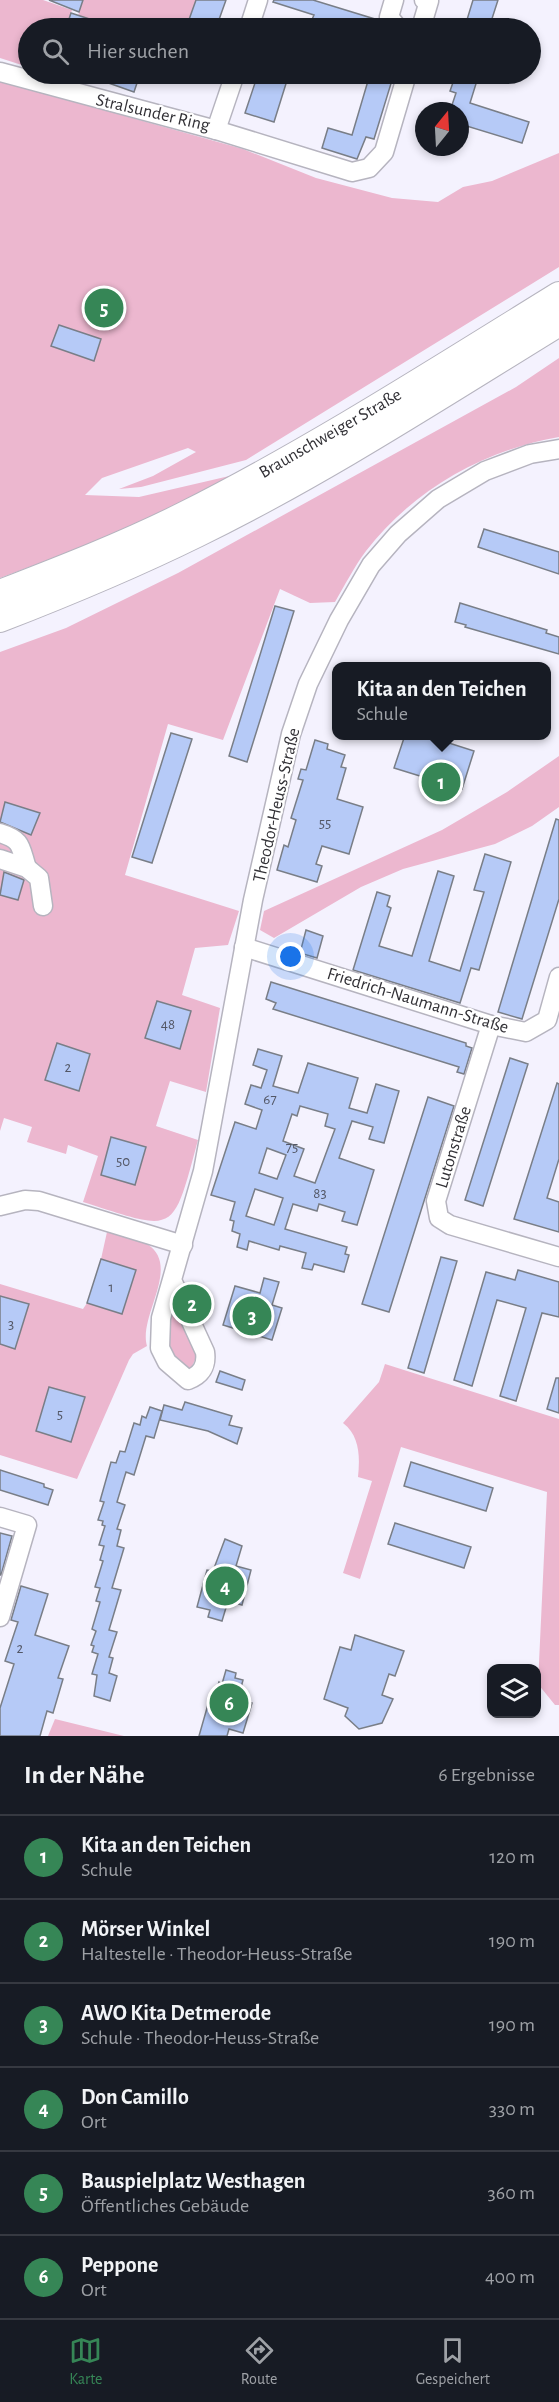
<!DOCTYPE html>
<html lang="de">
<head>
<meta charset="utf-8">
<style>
  body { margin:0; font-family:"Alegreya Sans",sans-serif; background:#20242c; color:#f1f3f6 }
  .controls { position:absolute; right:18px; bottom:18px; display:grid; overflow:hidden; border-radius:12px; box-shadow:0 3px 9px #0003 }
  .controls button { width:54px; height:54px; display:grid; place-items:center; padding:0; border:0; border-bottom:2px solid #363941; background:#171b24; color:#f1f3f6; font:30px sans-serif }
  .compass { position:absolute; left:415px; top:102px; width:54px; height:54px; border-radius:50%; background:#171b24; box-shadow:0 3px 9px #0003; rotate:18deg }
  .you { position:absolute; left:291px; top:957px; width:21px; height:21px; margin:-15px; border:4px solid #fff; border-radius:50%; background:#1a73e8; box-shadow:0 0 0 9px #1a73e833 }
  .badge { display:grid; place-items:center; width:39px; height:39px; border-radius:50%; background:#368656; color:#fff; font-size:20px; font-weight:700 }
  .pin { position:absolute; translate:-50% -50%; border:3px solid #fff; box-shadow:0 2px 6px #0006 }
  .popup { position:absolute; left:332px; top:662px; width:219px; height:78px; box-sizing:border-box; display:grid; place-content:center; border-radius:12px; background:#171b24; filter:drop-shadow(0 2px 4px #0005); font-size:20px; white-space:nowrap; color:#9ea1a6 }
  .popup b { font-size:22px; color:#f1f3f6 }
  .popup::after { content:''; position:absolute; left:50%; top:100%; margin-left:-12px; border:12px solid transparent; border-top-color:#171b24 }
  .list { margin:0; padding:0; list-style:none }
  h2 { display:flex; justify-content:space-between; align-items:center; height:78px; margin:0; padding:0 24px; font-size:26px }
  h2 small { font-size:20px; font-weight:400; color:#9ea1a6 }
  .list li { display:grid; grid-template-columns:39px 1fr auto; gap:18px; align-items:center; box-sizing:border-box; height:84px; padding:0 24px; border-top:2px solid #363941 }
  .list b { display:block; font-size:22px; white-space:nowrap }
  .list p { margin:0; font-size:20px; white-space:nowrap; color:#9ea1a6 }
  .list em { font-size:20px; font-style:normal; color:#9ea1a6 }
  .icon { flex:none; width:33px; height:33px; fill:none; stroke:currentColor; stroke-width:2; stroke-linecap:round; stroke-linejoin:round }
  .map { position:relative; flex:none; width:559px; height:1736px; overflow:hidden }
  .search { position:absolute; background:#171b24; box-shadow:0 3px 9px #0003; left:18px; right:18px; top:18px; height:66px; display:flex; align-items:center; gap:15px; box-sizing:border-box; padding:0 21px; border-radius:33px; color:#9ea1a6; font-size:22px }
  .sheet { height:582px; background:#171b24 }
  nav { display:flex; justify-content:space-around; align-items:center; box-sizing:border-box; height:84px; border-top:2px solid #363941; background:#171b24; font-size:16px; color:#9ea1a6 }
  nav a { display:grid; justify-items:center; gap:3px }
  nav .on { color:#368656 }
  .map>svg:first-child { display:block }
  .green { fill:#ecb7cf; fill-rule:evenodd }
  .building { fill:#b6caf7; stroke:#797e87; stroke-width:1.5; fill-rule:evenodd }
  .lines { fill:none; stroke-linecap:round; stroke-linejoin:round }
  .minor-casing { stroke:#b6b4bf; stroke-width:21 }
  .highway-casing { stroke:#b6b4bf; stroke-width:28 }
  .minor { stroke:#fff; stroke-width:18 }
  .highway { stroke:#fff; stroke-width:26 }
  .labels { text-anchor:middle; stroke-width:4.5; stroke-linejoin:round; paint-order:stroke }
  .number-label { font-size:15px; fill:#535766 }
  .street-label { font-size:18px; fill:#323136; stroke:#fff }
</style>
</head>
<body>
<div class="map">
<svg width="559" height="1736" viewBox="0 0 559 1736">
  <rect width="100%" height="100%" fill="#f4f2fe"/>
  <g class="green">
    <path d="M0,0H43L72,10L66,28H28V67L0,58Z"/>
    <path d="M83,0H196L186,28H147L135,25L133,28H94L96,22L78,16Z"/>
    <path d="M0,81L243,149L316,178L392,198L438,202L463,187L492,181L559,153V267L246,460L141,487L119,489L153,476L196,452L188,448L102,478L85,495L139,497L238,474L109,537L0,578Z"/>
    <path d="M559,358V437C484,450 413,490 366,551C354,567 345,585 335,602L310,603L280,589L223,740L168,724L125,875L239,911L228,945L195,948L182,995L220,1008L206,1092L170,1081L156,1126L198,1140C172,1236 177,1232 83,1202L98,1156L68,1145L66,1154L27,1142L32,1127L4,1118L0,1131V652L66,628L178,573L516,387ZM157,1001L191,1011L180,1048L146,1038ZM57,1043L90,1054L79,1091L45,1080ZM111,1138L135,1184L101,1175Z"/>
    <path d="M559,756V807L532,826L495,844L403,869L361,887L274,938L260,930L264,911L442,830L507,792Z"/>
    <path d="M107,1232C119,1235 136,1238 147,1244C182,1266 138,1316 147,1346L133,1354L129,1360L77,1479L0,1455V1284L83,1309L87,1303L122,1314L136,1270L101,1259Z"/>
    <path d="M175,1304L197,1356L191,1368H185C162,1345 166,1334 173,1305Z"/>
    <path d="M385,1364L559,1419V1705H555L538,1684L547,1492L401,1447L360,1579L343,1573L372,1481L358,1477C360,1457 360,1436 343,1423L379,1382Z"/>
    <path d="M55,1719L124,1736H48Z"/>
  </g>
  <g class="building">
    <path d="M49,0H83L79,12Z"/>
    <path d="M196,0H226L216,28H186Z"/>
    <path d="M274,0H313L378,20L380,23L378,28H332L311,22L314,15L273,2Z"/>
    <path d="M473,0H498L489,28H470L471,25L466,23Z"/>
    <path d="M71,13L111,26L110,28H66Z"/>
    <path d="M83,74H140L134,92Z"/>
    <path d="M258,74H289L274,122L245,113Z"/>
    <path d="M370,74L393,77L374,139L366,137L357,159L322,148L328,128L352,135Z"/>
    <path d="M456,74H479L470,103L529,122L522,143L460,124V111H450L456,93L450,91Z"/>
    <path d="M59,325L101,339L94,361L51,346Z"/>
    <path d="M484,529L559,552V574L478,547Z"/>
    <path d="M460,603L547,630L546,633L559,637V654L465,627L466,625L455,622Z"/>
    <path d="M275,606L294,611L247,762L229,756Z"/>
    <path d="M171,733L192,739L152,863L132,857Z"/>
    <path d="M405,735H424L474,751L462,789L394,768Z"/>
    <path d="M315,740L328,744L327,749L345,755L341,767L346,768L337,799L363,807L349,854L322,846L316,864L322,866L317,882L277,870L284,845L288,847L296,820L291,818L303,780L298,779L301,769L306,770Z"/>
    <path d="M5,802L40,813L31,835L0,822Z"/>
    <path d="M556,819L559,820V899L522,1019L498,1012Z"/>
    <path d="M485,854L511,862L479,970L471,968L460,1003L353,970L377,892L390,896L387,906L391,908L379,946L412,956L438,871L454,876L429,961L460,971L484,892L474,890Z"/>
    <path d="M4,872L24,880L18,900L0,895Z"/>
    <path d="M306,930L323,936L317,958L300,953Z"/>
    <path d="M271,982L466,1043V1046L472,1048L464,1074L457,1072L459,1067L273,1009L276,1003L266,999Z"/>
    <path d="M157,1001L191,1011L180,1049L145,1038Z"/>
    <path d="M57,1043L90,1054L79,1091L45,1080Z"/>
    <path d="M258,1049L282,1056L273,1086L298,1093L308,1063L358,1078L349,1108L367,1113L376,1084L399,1091L384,1143L369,1139L373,1127L352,1121L339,1158L374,1170L357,1225L342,1221L345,1212L319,1204L317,1211L293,1204L285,1229L347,1247L345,1254L349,1255L344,1272L314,1264L312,1270L302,1268L306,1253L280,1246L279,1250L249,1241L247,1250L237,1247L240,1234L232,1231L234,1221L230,1220L235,1202L211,1195L235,1122L256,1129L262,1110L245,1104L251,1085L261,1088L267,1070L253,1065ZM300,1106L328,1114L325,1126L335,1129L315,1183L294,1176L304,1149L283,1141L292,1114L297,1116ZM267,1148L286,1155L277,1179L259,1173ZM255,1189L283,1198L274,1225L246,1216Z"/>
    <path d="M510,1058L528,1064L483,1206L465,1200Z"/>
    <path d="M557,1083L559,1084V1159L547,1198L559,1202V1232L514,1219Z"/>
    <path d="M428,1097L454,1106L389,1312L362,1304Z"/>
    <path d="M111,1137L146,1147L135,1185L101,1175Z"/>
    <path d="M441,1257L457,1261L424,1373L408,1368Z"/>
    <path d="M101,1259L136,1270L122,1314L87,1303Z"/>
    <path d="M518,1270L559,1282V1317L542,1313L516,1401L500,1396L526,1308L497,1300L472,1386L454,1380L486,1272L515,1280Z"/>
    <path d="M264,1278L279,1282L272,1305L282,1308L272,1340L223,1325L235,1286L260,1293Z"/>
    <path d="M0,1296L29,1304L15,1349L0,1344Z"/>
    <path d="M220,1371L245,1380L242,1390L216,1382Z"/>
    <path d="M556,1378H559V1413L547,1409Z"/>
    <path d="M49,1387L85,1397L71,1442L36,1431Z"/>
    <path d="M185,1402L232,1416L229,1425L242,1428L237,1444L208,1431L160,1420L164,1405L182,1410Z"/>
    <path d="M150,1407L162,1411L154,1438L146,1436L134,1475L126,1472L117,1502L125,1505L117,1529L121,1530L117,1546L124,1548L112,1588L121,1590L109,1630L117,1632L109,1657L113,1658L109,1673L117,1676L110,1701L94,1696L97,1675L92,1674L98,1654L92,1652L94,1646L91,1645L96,1631L92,1629L100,1602L96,1601L100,1588L95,1587L103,1561L100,1560L104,1546L99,1545L105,1526L102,1525L103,1521L98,1520L104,1502L100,1501L111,1462L116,1463L120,1451L125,1452L134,1423L140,1425L142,1416L146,1418Z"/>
    <path d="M411,1462L493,1488L486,1511L404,1486Z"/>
    <path d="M0,1470L44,1484V1487L53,1490L48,1505L0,1490Z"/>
    <path d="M395,1523L471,1547L464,1568L388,1544Z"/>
    <path d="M0,1533L12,1536L1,1575H0Z"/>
    <path d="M225,1539L242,1546L236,1566L251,1570L242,1605L228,1601L222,1621L208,1617L210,1610L197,1607L207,1570L213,1571Z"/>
    <path d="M21,1586L48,1594L35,1635L69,1646L58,1678L63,1679L53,1713L47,1711L40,1736H0V1708L14,1664L5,1661L18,1622L11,1620Z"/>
    <path d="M355,1635L404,1651L395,1676L389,1674L382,1695L393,1699L382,1723L359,1729L345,1716L348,1708L324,1699L340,1647L351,1650Z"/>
    <path d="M226,1670L236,1673L235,1678L243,1680L238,1699L252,1703L243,1733L229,1729L227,1736H199L209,1701L213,1702L219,1682L222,1684Z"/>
  </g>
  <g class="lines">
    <g class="minor-casing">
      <g id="minor">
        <path d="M394,0L389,17L398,28"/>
        <path d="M249,28L258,0"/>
        <path d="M421,28L429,1L424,0"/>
        <path d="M0,72L216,130L352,172L369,168L384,152L407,74"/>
        <path d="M216,130L235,74"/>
        <path d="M0,833C23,840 20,847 27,868"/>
        <path d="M0,859L27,868L39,878L43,906"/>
        <path d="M244,947L491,1025L526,1032L547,1020L559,977"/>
        <path d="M491,1025L436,1201L439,1218L450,1225L559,1257"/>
        <path d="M0,1206L25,1200L39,1201L183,1245"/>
        <path d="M172,1280L205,1352C207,1366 201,1375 188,1380L167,1362L160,1348L161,1318L203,1171L253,900L291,734L308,684L339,620L371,565L398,534L438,499L485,471L530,454L559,449"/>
        <path d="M0,1517L27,1525L0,1617"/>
      </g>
    </g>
    <g class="highway-casing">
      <g id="highway">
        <path d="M0,593C62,569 124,545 184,515C313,450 436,371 559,295"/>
        <path d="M0,619C67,593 132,566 197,534C322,473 440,396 559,323"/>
      </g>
    </g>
    <use href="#minor" class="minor"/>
    <use href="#highway" class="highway"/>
  </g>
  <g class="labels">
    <g class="number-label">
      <text x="325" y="828">55</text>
      <text x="168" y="1029">48</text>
      <text x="68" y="1072">2</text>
      <text x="270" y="1104">67</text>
      <text x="292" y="1152">75</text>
      <text x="123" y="1166">50</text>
      <text x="320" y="1198">83</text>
      <text x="111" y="1292">1</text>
      <text x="11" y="1329">3</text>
      <text x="60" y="1419">5</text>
      <text x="20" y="1653">2</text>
    </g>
    <g class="street-label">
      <text transform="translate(153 112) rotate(13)" y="6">Stralsunder Ring</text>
      <text transform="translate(330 433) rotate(-30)" y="6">Braunschweiger Straße</text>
      <text transform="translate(276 805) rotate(-77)" y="6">Theodor-Heuss-Straße</text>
      <text transform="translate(418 1000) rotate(17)" y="6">Friedrich-Naumann-Straße</text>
      <text transform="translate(453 1147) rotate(-73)" y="6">Lutonstraße</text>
    </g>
  </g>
</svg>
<div class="controls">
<button><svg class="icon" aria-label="layers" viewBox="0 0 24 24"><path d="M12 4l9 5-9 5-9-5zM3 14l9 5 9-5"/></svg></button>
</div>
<svg class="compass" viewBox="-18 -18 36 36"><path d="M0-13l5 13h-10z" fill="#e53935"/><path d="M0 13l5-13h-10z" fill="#9ea1a6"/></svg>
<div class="you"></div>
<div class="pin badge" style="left:441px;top:782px">1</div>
<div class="popup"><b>Kita an den Teichen</b>Schule</div>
<div class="pin badge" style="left:192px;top:1304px">2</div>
<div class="pin badge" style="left:252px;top:1316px">3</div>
<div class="pin badge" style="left:225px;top:1586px">4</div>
<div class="pin badge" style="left:104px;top:308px">5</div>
<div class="pin badge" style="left:229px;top:1703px">6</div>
<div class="search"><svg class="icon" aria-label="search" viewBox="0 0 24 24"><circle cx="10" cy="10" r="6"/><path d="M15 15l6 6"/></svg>Hier suchen</div>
</div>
<section class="sheet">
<h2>In der Nähe<small>6 Ergebnisse</small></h2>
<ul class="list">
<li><span class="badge">1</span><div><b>Kita an den Teichen</b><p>Schule</p></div><em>120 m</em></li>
<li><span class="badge">2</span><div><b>Mörser Winkel</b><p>Haltestelle · Theodor-Heuss-Straße</p></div><em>190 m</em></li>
<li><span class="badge">3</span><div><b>AWO Kita Detmerode</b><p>Schule · Theodor-Heuss-Straße</p></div><em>190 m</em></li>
<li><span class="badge">4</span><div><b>Don Camillo</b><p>Ort</p></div><em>330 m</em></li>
<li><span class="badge">5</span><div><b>Bauspielplatz Westhagen</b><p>Öffentliches Gebäude</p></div><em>360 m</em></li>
<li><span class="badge">6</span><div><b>Peppone</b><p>Ort</p></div><em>400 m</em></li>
</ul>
</section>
<nav>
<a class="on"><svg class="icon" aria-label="map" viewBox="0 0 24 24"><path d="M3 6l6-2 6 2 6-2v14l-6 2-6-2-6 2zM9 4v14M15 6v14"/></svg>Karte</a>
<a><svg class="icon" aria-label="directions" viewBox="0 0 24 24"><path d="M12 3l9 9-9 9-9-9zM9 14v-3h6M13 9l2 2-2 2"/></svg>Route</a>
<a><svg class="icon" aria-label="saved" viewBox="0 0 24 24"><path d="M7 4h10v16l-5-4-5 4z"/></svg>Gespeichert</a>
</nav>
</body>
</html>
